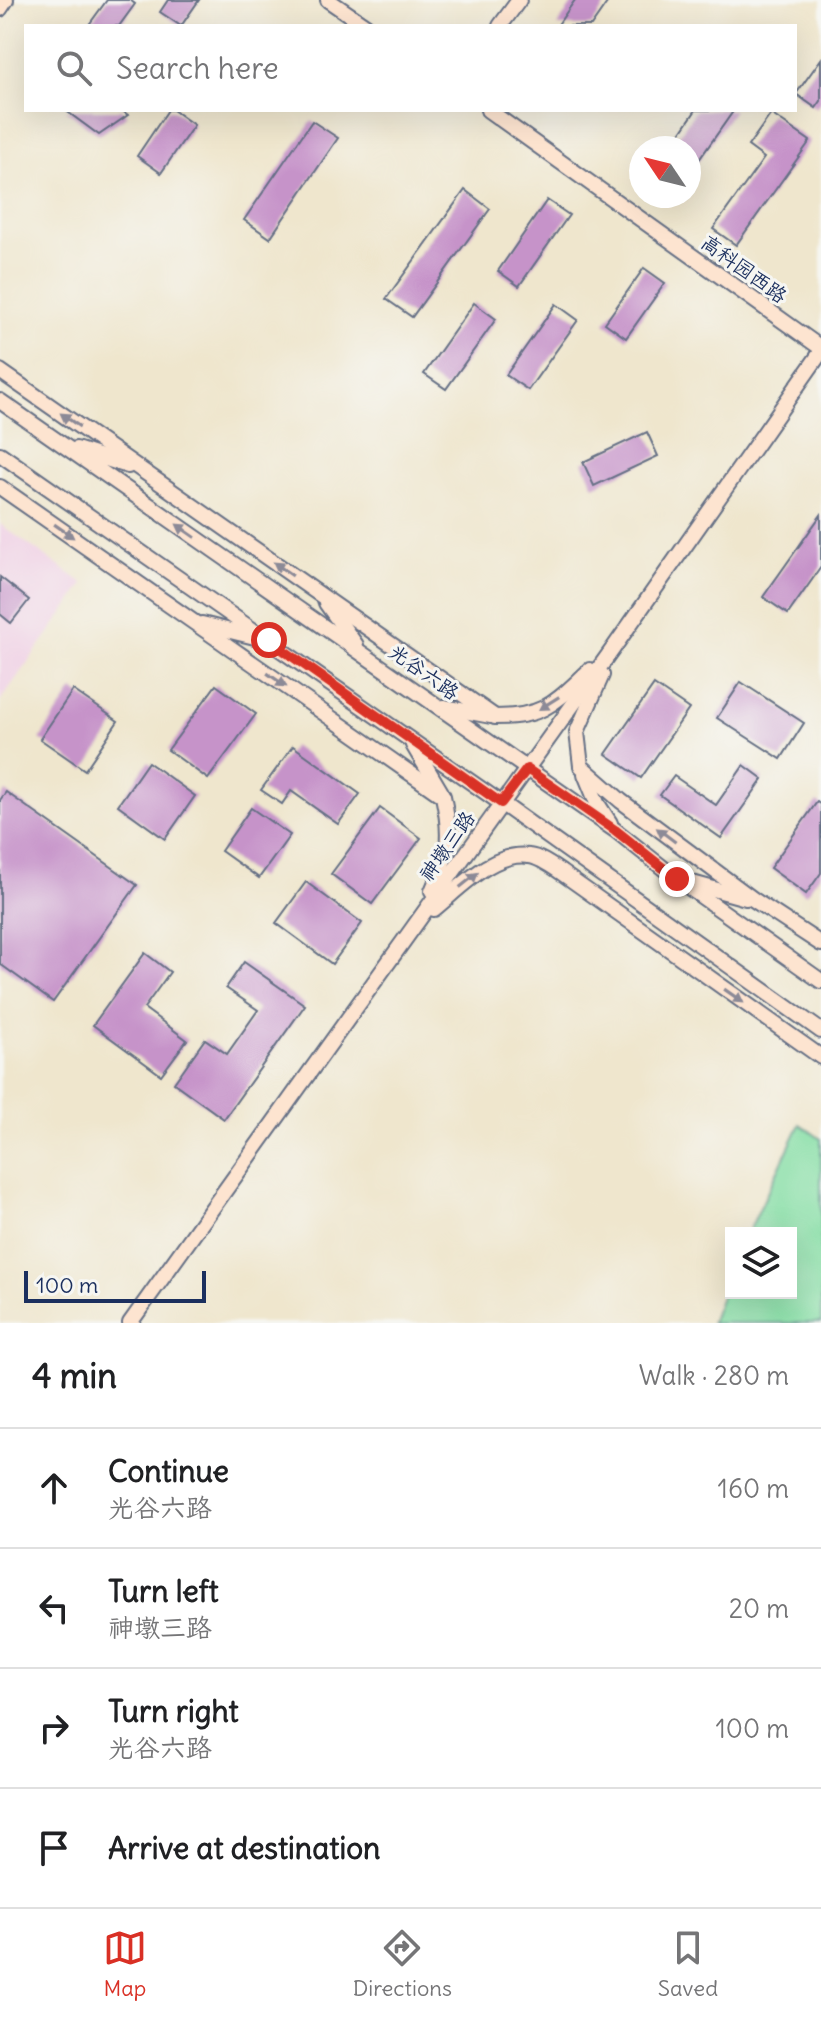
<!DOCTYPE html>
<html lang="en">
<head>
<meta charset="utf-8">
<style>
  body { margin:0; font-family:Delius,"LXGW WenKai TC",sans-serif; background:#f6f6f6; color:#202124 }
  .controls { position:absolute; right:24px; bottom:24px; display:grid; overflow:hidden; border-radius:0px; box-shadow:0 8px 32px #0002 }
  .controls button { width:72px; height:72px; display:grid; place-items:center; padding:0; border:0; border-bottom:2px solid #e0e0e0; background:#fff; color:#202124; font:40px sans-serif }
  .compass { position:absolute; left:629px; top:136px; width:72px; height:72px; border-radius:50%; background:#fff; box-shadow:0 8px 32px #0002; rotate:305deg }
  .scale { position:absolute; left:24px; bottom:20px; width:182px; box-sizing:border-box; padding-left:8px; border:4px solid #1b2f5e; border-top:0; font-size:22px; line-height:28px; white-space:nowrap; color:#1b2f5e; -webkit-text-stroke:6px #f6f6f2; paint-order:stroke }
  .stop { position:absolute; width:24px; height:24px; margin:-18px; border:6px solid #d93025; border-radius:50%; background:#fff }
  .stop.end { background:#d93025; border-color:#fff; box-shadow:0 2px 8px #0008 }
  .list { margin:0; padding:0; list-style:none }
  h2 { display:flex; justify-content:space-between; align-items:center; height:104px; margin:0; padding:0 32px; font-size:34px }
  h2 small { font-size:26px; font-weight:400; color:#757577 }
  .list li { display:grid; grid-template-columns:52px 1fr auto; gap:24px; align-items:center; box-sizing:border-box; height:120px; padding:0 32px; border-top:2px solid #e0e0e0 }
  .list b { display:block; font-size:30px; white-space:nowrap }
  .list p { margin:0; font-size:26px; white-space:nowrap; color:#757577 }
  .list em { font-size:26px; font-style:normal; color:#757577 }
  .icon { flex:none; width:44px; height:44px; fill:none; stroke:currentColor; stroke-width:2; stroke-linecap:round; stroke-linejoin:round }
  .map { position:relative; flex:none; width:821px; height:1323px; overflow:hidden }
  .search { position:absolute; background:#fff; box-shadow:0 8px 32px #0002; left:24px; right:24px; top:24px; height:88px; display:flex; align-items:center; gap:20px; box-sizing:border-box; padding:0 28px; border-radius:0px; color:#757577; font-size:30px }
  .sheet { height:584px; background:#fff }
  nav { display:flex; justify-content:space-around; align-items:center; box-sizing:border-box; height:112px; border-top:2px solid #e0e0e0; background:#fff; font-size:22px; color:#757577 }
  nav a { display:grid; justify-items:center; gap:4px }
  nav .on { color:#d93025 }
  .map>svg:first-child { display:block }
  .built { fill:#f0d0e5 }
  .green { fill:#84dea4; stroke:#508681; stroke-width:2 }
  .building { fill:#c693c9 }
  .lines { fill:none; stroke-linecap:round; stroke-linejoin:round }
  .secondary-casing { stroke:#656f85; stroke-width:18 }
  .secondary { stroke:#fde4d0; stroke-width:14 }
  .oneway { fill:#8c8a97 }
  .route { stroke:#d93025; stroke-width:10 }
  .labels { text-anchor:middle; stroke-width:6; stroke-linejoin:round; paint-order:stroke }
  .street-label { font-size:20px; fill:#1b2f5e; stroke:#f6f6f2 }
</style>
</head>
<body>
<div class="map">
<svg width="821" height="1323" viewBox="0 0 821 1323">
  <rect width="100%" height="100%" fill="#f6f6f2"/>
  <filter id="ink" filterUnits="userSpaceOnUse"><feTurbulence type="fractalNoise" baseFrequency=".0125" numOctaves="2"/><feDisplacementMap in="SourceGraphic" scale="16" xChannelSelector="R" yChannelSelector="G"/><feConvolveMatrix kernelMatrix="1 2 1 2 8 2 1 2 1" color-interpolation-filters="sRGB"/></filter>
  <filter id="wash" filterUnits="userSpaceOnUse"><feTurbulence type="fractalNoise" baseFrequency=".006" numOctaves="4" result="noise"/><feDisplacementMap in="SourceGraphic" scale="32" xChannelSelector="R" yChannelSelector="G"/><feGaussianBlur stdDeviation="1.8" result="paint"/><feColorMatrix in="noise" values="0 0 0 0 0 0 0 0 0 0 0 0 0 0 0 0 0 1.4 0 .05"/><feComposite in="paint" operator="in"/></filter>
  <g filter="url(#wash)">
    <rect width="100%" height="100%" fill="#efe6cd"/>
    <path class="built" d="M0,524L84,584L0,701Z"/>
    <path class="green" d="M800,1124L821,1139V1323H711L731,1270V1293H791V1233H748Z"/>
    <g id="blocks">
      <g class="building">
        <path d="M107,0H130L135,4L119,26H88Z"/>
        <path d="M168,0H199L181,26L160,12Z"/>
        <path d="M575,0H609L591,26H557Z"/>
        <path d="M821,59V101L816,108L796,94Z"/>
        <path d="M65,110H121L128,115L99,135Z"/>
        <path d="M168,110H173L194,125L161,173L137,156Z"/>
        <path d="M696,110H734L689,174V148H670Z"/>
        <path d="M771,114L810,141L736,245L713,229L764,158L748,146Z"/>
        <path d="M312,121L338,138L270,238L244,220Z"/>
        <path d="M465,190L490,209L412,317L386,299Z"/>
        <path d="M547,200L569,215L519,286L498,271Z"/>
        <path d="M644,268L665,283L626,338L605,323Z"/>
        <path d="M474,303L496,319L446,389L424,374Z"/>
        <path d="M556,304L578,320L528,390L506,375Z"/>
        <path d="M647,432L658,456L594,486L583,462Z"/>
        <path d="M821,515V567L788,614L763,597Z"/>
        <path d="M0,577L29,600L11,623L0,614Z"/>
        <path d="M741,682L804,723L781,759L717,718Z"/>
        <path d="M216,685L256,714L208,779L168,750Z"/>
        <path d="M654,685L689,709L641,778L606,754Z"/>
        <path d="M73,690L118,721L85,770L40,739Z"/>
        <path d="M293,746L360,794L338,824L291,791L282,804L261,790Z"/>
        <path d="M148,762L195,796L165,839L118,805Z"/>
        <path d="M744,765L763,779L721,838L660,795L674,776L716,805Z"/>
        <path d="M6,792L137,885L53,1002L0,964V800Z"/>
        <path d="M817,802L821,805V873L806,894L770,868Z"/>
        <path d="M251,808L290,835L259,878L221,851Z"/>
        <path d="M380,808L421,838L372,904L331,874Z"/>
        <path d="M306,882L362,923L332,964L276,923Z"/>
        <path d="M145,953L170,972L144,1008L187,1040L161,1075L93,1025Z"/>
        <path d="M244,962L305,1005L224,1119L174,1083L205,1039L227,1054L258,1010L226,988Z"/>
      </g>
    </g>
  </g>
  <g filter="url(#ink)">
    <use href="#blocks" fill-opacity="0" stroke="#656f85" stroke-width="2"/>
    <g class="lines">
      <g class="secondary-casing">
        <g id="secondary">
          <path d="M328,0L366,26"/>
          <path d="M0,9L6,0"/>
          <path d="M500,26L519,0"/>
          <path d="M488,110L821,348"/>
          <path d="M0,371L495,717C546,717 555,702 590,670"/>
          <path d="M0,401L615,830L677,879L821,981"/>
          <path d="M76,449L128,466"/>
          <path d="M0,454L501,803L821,1031"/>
          <path d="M0,487L443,796C452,838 449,852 432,891"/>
          <path d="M326,603L356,645"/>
          <path d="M202,624L259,638"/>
          <path d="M602,675L577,732L581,766L621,801L754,900L821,944"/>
          <path d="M444,707L491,716"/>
          <path d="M413,745L441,792"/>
          <path d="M585,774L597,803L610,823"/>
          <path d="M685,881L746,898"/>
          <path d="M434,909C460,888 493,851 529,856C540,857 553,867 562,873L821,1057"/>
          <path d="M130,1323L612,650L821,352"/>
        </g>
      </g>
      <use href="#secondary" class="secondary"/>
    </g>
    <defs><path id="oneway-solid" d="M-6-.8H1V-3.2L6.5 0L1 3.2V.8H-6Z" transform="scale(2)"/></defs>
    <g class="oneway">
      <use href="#oneway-solid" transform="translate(70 420) rotate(-145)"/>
      <use href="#oneway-solid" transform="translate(64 531) rotate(35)"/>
      <use href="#oneway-solid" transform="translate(186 531) rotate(-145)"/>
      <use href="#oneway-solid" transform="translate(283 569) rotate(-145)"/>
      <use href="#oneway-solid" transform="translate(277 680) rotate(35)"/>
      <use href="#oneway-solid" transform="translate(549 703) rotate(148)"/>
      <use href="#oneway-solid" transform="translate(666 835) rotate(-143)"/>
      <use href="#oneway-solid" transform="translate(469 880) rotate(-39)"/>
      <use href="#oneway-solid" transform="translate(734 996) rotate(35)"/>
    </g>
  </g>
  <g class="lines" filter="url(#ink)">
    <path class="route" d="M269,640L501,803L527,769L615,830L677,879"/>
  </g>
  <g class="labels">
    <g class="street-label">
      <text transform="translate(744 269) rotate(36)" y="7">高科园西路</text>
      <text transform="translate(424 672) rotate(35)" y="7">光谷六路</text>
      <text transform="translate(447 846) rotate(-55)" y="7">神墩三路</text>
    </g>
  </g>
</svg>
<div class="controls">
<button><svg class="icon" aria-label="layers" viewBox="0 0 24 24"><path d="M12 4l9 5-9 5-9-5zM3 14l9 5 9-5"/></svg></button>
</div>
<svg class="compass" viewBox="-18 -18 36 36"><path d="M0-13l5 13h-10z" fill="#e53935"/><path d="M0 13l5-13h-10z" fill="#757577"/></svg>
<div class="scale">100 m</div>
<div class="stop" style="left:269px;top:640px"></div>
<div class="stop end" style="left:677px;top:879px"></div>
<div class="search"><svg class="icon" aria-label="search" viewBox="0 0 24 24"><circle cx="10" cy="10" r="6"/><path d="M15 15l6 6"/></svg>Search here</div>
</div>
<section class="sheet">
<h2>4 min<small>Walk · 280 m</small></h2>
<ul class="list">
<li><svg class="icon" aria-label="ahead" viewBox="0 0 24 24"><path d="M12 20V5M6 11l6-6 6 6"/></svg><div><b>Continue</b><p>光谷六路</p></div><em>160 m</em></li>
<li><svg class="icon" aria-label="left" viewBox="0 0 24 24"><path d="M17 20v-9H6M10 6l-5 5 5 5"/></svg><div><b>Turn left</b><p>神墩三路</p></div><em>20 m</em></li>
<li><svg class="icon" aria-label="right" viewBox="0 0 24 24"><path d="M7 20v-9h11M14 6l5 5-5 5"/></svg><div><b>Turn right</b><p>光谷六路</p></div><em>100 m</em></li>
<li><svg class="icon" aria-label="arrive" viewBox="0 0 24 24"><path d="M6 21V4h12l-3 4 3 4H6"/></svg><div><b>Arrive at destination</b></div></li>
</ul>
</section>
<nav>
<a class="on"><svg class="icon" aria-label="map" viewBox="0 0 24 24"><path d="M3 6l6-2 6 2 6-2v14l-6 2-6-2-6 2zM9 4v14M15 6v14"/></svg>Map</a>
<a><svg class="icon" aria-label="directions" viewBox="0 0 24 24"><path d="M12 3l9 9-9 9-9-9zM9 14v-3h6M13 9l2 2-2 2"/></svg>Directions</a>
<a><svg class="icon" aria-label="saved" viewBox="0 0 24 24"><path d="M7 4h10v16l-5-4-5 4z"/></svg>Saved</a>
</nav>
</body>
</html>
